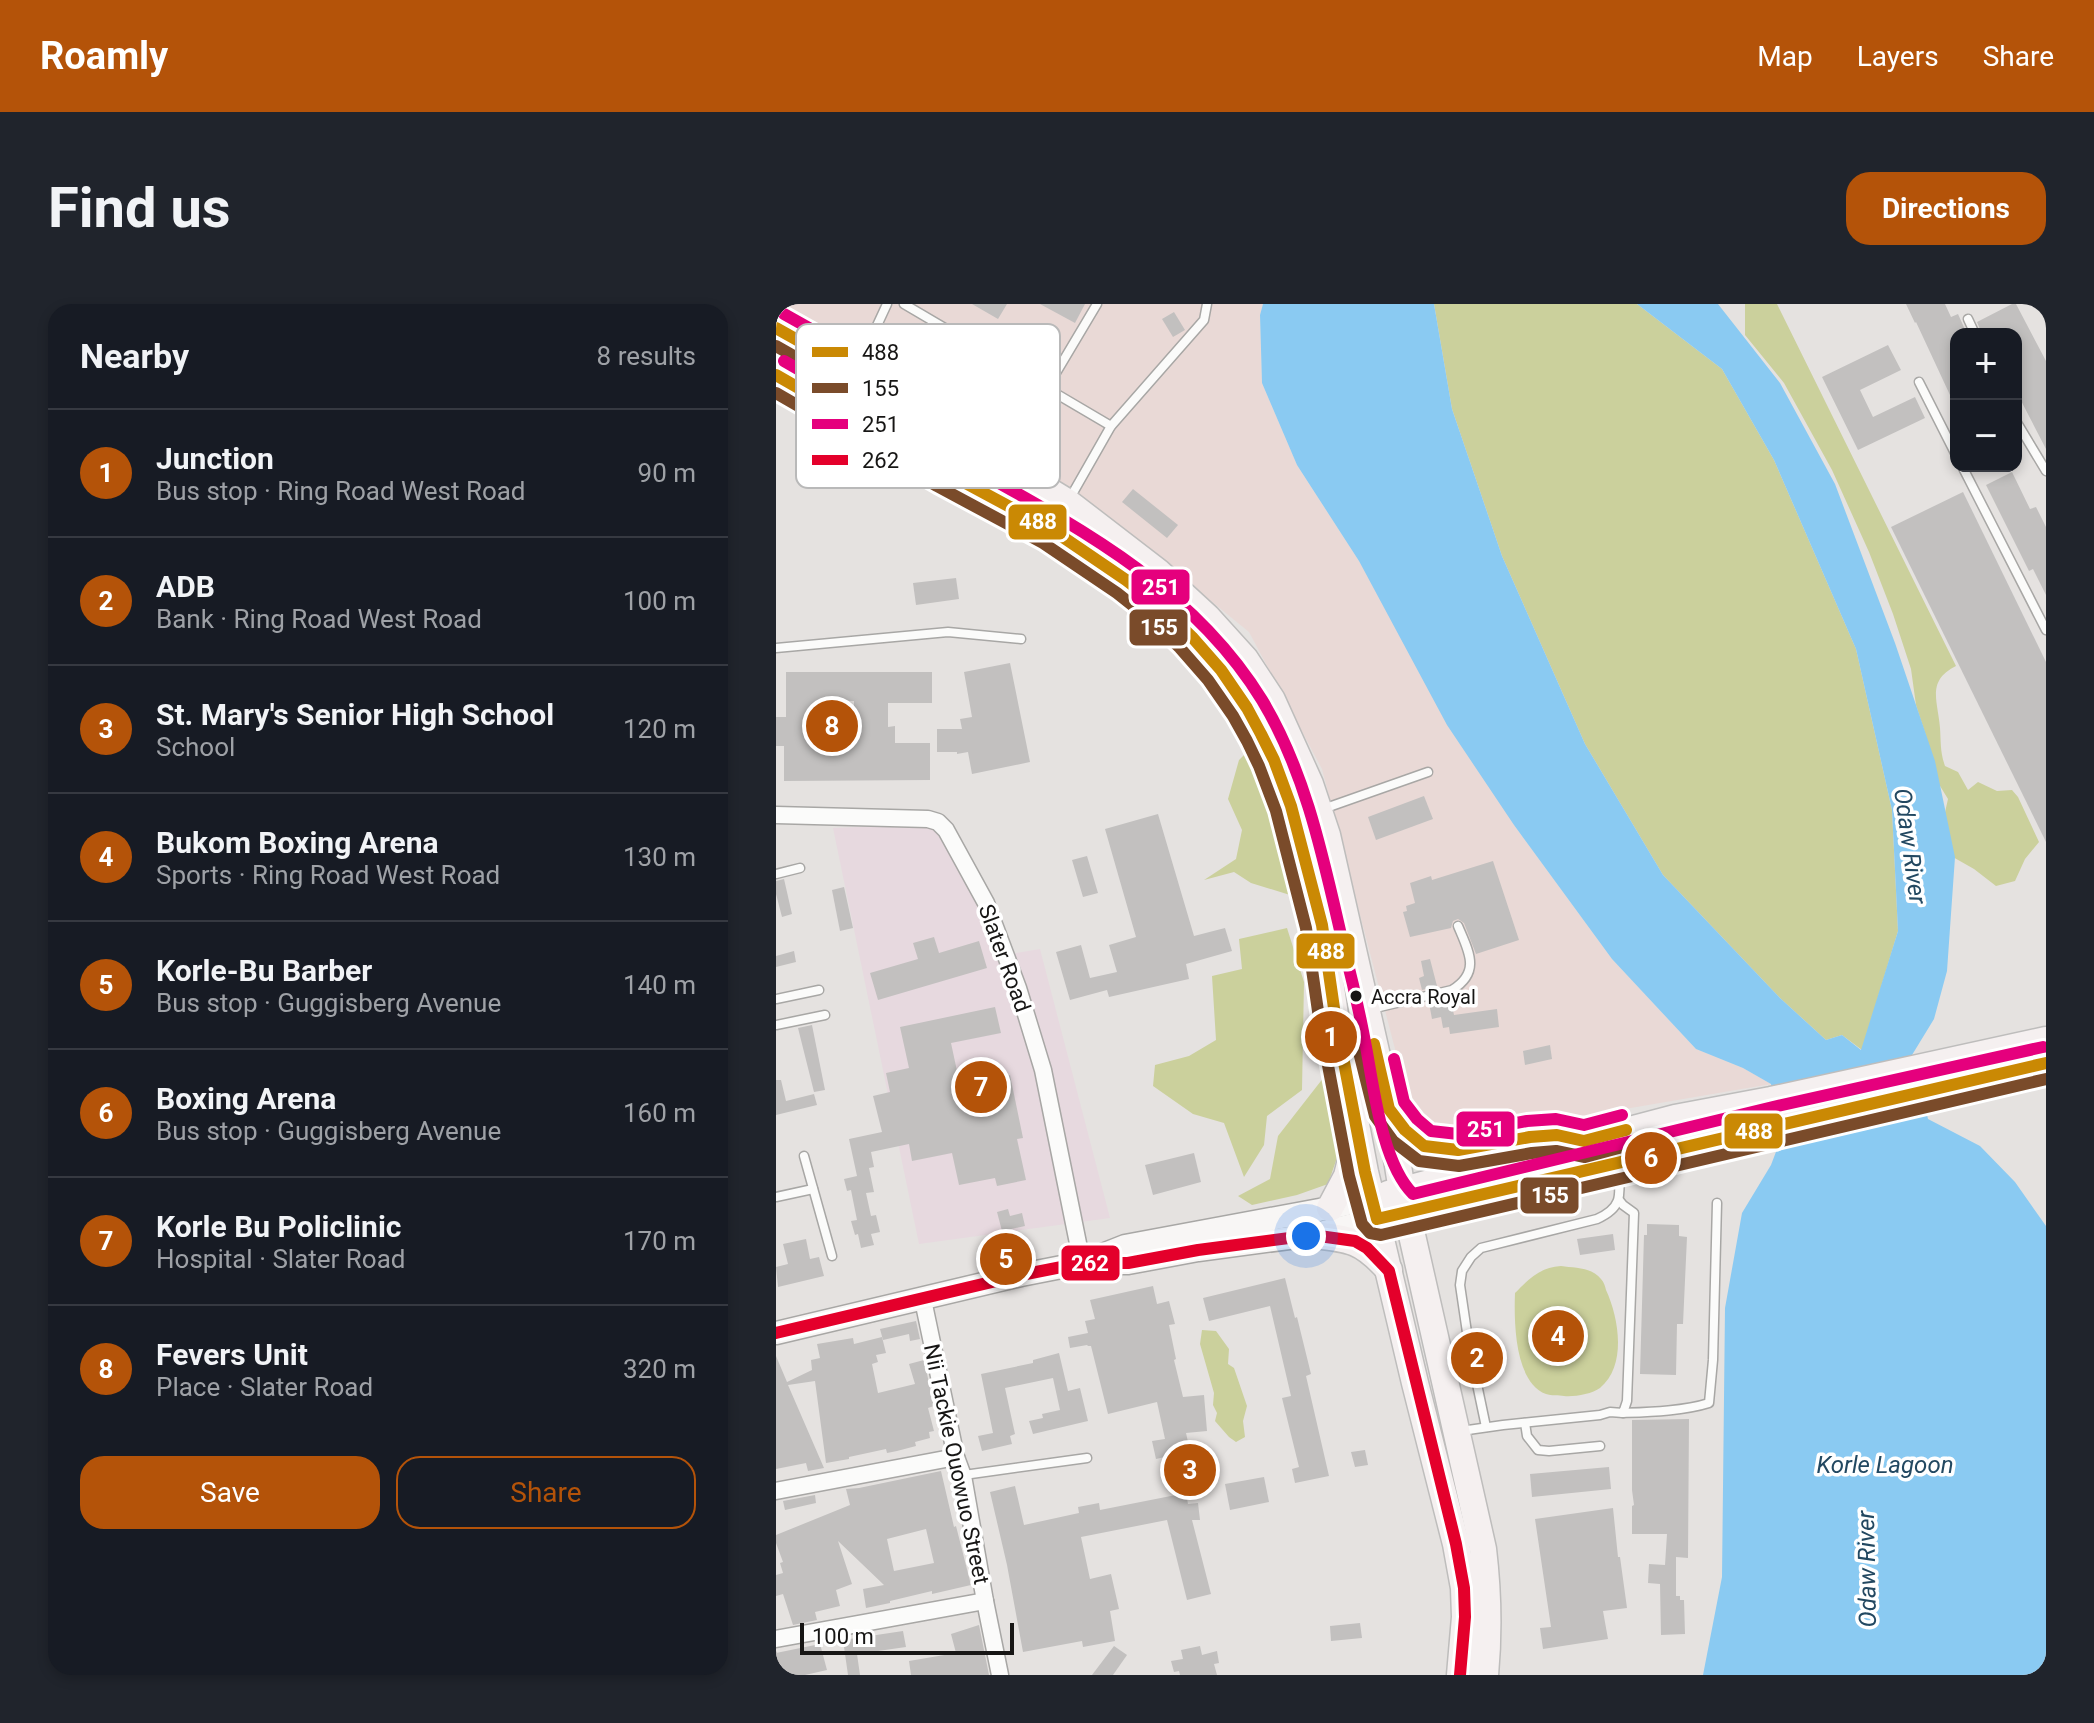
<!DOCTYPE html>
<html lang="en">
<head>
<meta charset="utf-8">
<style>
  body { margin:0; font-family:Roboto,sans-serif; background:#20242c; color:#f1f3f6 }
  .controls { position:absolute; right:24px; top:24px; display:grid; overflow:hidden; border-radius:16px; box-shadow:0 4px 12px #0003 }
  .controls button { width:72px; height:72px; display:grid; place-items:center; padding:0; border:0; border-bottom:2px solid #363941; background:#171b24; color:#f1f3f6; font:40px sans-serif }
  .scale { position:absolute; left:24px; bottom:20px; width:214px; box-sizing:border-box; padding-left:8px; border:4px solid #171615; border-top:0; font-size:22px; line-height:28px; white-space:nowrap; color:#171615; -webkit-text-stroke:6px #fff; paint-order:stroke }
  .you { position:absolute; left:530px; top:932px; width:28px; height:28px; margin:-20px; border:6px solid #fff; border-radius:50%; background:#1a73e8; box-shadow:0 0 0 12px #1a73e833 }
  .badge { display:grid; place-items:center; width:52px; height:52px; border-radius:50%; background:#b45309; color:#fff; font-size:26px; font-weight:700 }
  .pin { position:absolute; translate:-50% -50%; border:4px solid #fff; box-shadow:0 2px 8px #0006 }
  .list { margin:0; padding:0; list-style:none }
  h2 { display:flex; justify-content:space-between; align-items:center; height:104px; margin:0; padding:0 32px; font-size:34px }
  h2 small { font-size:26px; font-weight:400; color:#9ea1a6 }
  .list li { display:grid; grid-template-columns:52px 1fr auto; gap:24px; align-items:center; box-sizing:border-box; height:128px; padding:0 32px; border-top:2px solid #363941 }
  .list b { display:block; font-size:30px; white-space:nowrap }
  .list p { margin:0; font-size:26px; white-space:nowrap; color:#9ea1a6 }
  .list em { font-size:26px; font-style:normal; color:#9ea1a6 }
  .actions { display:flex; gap:16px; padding:24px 32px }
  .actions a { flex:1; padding:18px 0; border:2px solid #b45309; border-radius:24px; text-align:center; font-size:28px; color:#b45309 }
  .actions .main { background:#b45309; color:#fff }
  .map { position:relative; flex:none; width:1270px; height:1371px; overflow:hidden; border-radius:24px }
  header { display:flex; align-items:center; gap:48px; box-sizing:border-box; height:112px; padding:0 40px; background:#b45309; color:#fff }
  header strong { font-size:38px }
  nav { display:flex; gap:44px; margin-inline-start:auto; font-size:28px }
  .intro { display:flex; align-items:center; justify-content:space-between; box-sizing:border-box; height:192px; padding:0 48px }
  h1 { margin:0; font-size:56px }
  .button { padding:20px 36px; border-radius:24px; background:#b45309; color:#fff; font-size:28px; font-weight:700 }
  main { display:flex; gap:48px; padding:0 48px }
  aside { flex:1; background:#171b24; border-radius:24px; box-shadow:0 4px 12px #0003 }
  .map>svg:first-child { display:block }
  .industrial { fill:#e9d9d6 }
  .medical { fill:#e7d9df }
  .green { fill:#cbd09c }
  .water { fill:#8acaf2 }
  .building { fill:#c2c0bf; fill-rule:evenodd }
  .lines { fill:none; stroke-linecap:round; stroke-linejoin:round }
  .service-casing { stroke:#a8a7a5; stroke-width:11 }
  .minor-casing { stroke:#a8a7a5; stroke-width:19 }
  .secondary-casing { stroke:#a8a7a5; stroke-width:25 }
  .primary-casing { stroke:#bebdbc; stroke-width:29 }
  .service { stroke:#fbfbfa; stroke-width:8 }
  .minor { stroke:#fbfbfa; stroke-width:16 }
  .secondary { stroke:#f8f6f5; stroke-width:22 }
  .primary { stroke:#f5f0f0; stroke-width:26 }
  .bus-1-casing { stroke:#fff; stroke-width:18 }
  .bus-2-casing { stroke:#fff; stroke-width:18 }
  .bus-3-casing { stroke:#fff; stroke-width:18 }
  .bus-4-casing { stroke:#fff; stroke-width:18 }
  .bus-1 { stroke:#ca8904; stroke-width:12 }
  .bus-2 { stroke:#7a4b2a; stroke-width:12 }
  .bus-3 { stroke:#e5007d; stroke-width:12 }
  .bus-4 { stroke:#e4002b; stroke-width:12 }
  .bus-dot { fill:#171615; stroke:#fff; stroke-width:3 }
  .labels { text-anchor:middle; stroke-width:7; stroke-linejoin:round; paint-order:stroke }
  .bus-label { font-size:20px; fill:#171615; stroke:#fff; text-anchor:start }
  .street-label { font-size:22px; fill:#171615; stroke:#fff }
  .water-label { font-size:24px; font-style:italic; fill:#224861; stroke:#fff }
  .key { fill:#fff; stroke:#b9b9b9; stroke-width:2 }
  .key-label { font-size:22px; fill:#171615 }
  .line-badge { stroke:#fff; stroke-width:3 }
  .badge-label { font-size:22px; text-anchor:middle; font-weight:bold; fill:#fff }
</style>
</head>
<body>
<header>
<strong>Roamly</strong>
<nav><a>Map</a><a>Layers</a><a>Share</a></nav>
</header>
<div class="intro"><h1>Find us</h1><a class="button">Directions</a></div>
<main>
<aside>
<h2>Nearby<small>8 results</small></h2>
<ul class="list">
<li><span class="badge">1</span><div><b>Junction</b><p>Bus stop · Ring Road West Road</p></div><em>90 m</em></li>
<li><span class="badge">2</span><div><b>ADB</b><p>Bank · Ring Road West Road</p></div><em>100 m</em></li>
<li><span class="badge">3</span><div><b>St. Mary's Senior High School</b><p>School</p></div><em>120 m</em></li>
<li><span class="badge">4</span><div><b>Bukom Boxing Arena</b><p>Sports · Ring Road West Road</p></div><em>130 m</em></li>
<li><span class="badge">5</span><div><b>Korle-Bu Barber</b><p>Bus stop · Guggisberg Avenue</p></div><em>140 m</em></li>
<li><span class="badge">6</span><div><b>Boxing Arena</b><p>Bus stop · Guggisberg Avenue</p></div><em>160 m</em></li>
<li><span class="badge">7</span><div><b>Korle Bu Policlinic</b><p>Hospital · Slater Road</p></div><em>170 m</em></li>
<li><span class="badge">8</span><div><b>Fevers Unit</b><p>Place · Slater Road</p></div><em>320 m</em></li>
</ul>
<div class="actions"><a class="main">Save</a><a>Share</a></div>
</aside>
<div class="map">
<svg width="1270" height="1371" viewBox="0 0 1270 1371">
  <rect width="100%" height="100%" fill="#e5e2e0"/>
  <path class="industrial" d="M0,0H487L484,11L486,79L521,161L583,257L738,521L836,655L920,745L967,764L995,780L691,832L636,810L546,465L473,328L326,208L131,80L0,7Z"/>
  <path class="medical" d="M157,520L209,593L228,651L264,645L334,914L143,940L57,524Z"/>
  <g class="green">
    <path d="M658,0H861L946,65L998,156L1080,345L1116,506L1122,627L1086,746L1066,731L1050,736L1004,694L887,571L809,440L726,252L676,105Z"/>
    <path d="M969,0H1001L1180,362C1150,377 1162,397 1164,424C1165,438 1164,448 1169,462L1182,468L1192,486L1202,478L1221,487L1236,486L1242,493L1263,538L1249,555L1239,577L1220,582L1198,565L1161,544L1172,495L1153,464L1150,432L1140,401L1135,365L1117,310L1093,248L1056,166L1008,79L969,31Z"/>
    <path d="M475,444L488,473L507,534L514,591L475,579L458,568L428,576L460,555L466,526L452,495L463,456Z"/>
    <path d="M511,624L528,678L526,786L491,812L488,841L468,873L448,819L417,810L377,782L379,761L413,752L440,736L436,672L466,665L463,635Z"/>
    <path d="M548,773L558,782L564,845L552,880L521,891L476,901L462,892L494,875L502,832Z"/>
    <path d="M785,962C798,964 816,963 825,975C828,978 829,982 830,986C843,1014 851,1062 824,1084C816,1090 798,1093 788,1092C783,1091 775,1092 770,1090C738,1078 738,1016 739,989C754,974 763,964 785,962Z"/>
    <path d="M426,1026L440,1027L453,1045L452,1060L458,1064L471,1102L467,1117L469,1133L460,1138L453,1133L439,1117L441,1109L437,1101L438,1089L424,1040Z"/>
  </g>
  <path class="water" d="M487,0H658L676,105L726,252L809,440L887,571L1004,694L1050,736L1066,731L1085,746L1122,627L1116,506L1080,345L998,156L946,65L861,0H942L1004,79L1059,180L1119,339L1159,457L1179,553L1171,667L1158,715L1136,751L1152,815L1204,842L1239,878L1270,922V1371H927L946,1273L949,1004L966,909L995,861L1006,832L995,780L967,764L920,745L836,655L738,521L671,421L583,257L521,161L486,79L484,11Z"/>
  <g class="building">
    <path d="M196,0H231L222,15Z"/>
    <path d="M264,0H309L299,19Z"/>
    <path d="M1130,0H1169L1175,13L1182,10L1191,30H1180V104L1140,18L1139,19Z"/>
    <path d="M1236,0H1240L1270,57V145L1240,87V30H1206L1201,18Z"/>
    <path d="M398,8L409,26L397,33L386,15Z"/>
    <path d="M1112,41L1125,66L1084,86L1097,113L1139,93L1149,114L1082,146L1046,73Z"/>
    <path d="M1236,168L1254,205L1260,203L1270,223V291L1257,265L1253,267L1210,181Z"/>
    <path d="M357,185L402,221L391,234L346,198Z"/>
    <path d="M1187,188L1270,358V538L1115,223Z"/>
    <path d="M180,274L183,295L140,301L137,279Z"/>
    <path d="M234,359L254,458L196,470L192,448L181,450V448H161V425H186L184,415L196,413L188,368Z"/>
    <path d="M10,368H156V399H112V423L119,422V439H154V476L8,477V442H0V413H10ZM42,396L78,397V422L41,421Z"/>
    <path d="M648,492L657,515L600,536L592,513Z"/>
    <path d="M382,510L418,632L449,624L456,647L410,660L413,675L333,693L331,686L294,696L280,648L305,641L314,674L341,668L333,641L360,633L329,525Z"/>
    <path d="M311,552L322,589L307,593L296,556Z"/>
    <path d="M717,557L743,636L700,650L688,619L682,615L677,617L675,624L634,633L627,608L631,607L630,602L639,599L634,579L655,572L656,576Z"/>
    <path d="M8,575L16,610L6,613L0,590V577Z"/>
    <path d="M68,583L77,624L64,627L56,586Z"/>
    <path d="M158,633L163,649L203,637L211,664L102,696L94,669L142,655L137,639Z"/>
    <path d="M18,647L20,658L0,663V652Z"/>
    <path d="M654,655L661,682L646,686L643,674L648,672L645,657Z"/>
    <path d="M665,696V698L675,696L678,711L721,705L723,723L674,730L673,723L667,724L665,713L656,715L653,699Z"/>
    <path d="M219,703L225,729L175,739L184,781L234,771L247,834L241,835L250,876L221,882L219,874L183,881L176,849L136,857L133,840L95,848L98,863L93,864L98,888L90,889L95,912L100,911L104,928L95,930L98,941L85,944L82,930L79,931L75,917L81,916L75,886L71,887L68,875L81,872L73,835L106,828L97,792L114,788L110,769L133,764L124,723Z"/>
    <path d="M36,721L49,786L38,788L22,724Z"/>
    <path d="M774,741L776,755L749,761L747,747Z"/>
    <path d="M0,776H5L10,797L38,790L41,801L0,811Z"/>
    <path d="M418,849L425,878L377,891L369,861Z"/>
    <path d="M232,905L234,912L246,909L249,922L226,927L221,908Z"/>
    <path d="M871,920L903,921V932L911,933L907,1020H901L900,1071L864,1070L868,931H871Z"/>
    <path d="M837,930L839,946L804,951L801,935Z"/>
    <path d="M30,935L34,955L43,953L48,972L2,983L0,963L12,960L7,940Z"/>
    <path d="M509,974L519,1014L521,1013L535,1070L530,1072L553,1172L519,1179L516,1165L523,1163L506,1094L515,1092L494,1002L433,1017L427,994Z"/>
    <path d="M377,982L381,1000L393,997L399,1020L393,1021L400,1055L398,1056L407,1093L428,1091L431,1127L410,1129L419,1169L397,1174L393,1152L380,1155L376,1137L389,1135L381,1098L332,1110L315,1042H312L311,1041L294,1044L292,1033L312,1029L309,1017L319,1015L314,996Z"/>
    <path d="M140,1017L144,1035L134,1037L133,1030L107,1036L104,1025Z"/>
    <path d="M106,1033L110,1049L100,1051L102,1058L96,1060L102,1089L139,1080L133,1060L148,1056L158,1102L152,1104L158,1127L153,1128L154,1134L139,1138L140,1142L121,1147L111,1149L110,1145L73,1153V1155L50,1159L39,1077L12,1081L48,1164L32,1167L30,1159L0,1165V1052L11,1078L36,1066L35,1056L44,1054L41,1040L77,1034L78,1040Z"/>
    <path d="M283,1049L292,1087L304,1084L312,1117L257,1130L253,1117L267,1114L266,1110L284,1106L277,1074L229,1084L239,1130L234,1132L236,1140L206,1147L202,1132L217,1129L205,1070L257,1059V1056Z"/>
    <path d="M913,1115L912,1254L900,1253V1292H904V1296H908L909,1330L885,1331L884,1280L872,1279L873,1260L889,1261L891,1230H856V1202L858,1201L856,1186V1116Z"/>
    <path d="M589,1146L592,1161L579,1163L575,1148Z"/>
    <path d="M833,1163L835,1185L756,1193L754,1170Z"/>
    <path d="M165,1167L178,1223L180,1222L195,1281L156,1290V1287L114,1297V1299L90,1304L87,1285L108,1281L62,1237L76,1280L60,1286L64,1302L39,1308L41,1316L17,1321L7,1290L0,1292V1271L7,1269L4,1259L7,1258L0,1239V1231L74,1201L70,1185L83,1184ZM150,1225L158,1259L118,1267L111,1235Z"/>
    <path d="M488,1173L493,1198L454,1206L449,1180Z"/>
    <path d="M239,1182L248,1221L303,1209L302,1203L323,1199L324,1206L410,1189L412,1200L422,1199L424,1216H416L435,1290L411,1296L391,1216L305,1233L314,1275L335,1270L343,1305L334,1307L339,1337L307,1343L306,1337L247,1348L231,1261L214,1188Z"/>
    <path d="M39,1191L40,1199L9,1206L7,1197Z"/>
    <path d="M837,1204L842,1253H844L851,1304L827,1307L832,1335L767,1345L764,1324L775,1323L759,1215Z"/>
    <path d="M584,1319L586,1334L555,1337L554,1322Z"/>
    <path d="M203,1321L213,1371H135L133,1357L180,1349L175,1330Z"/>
    <path d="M127,1327L130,1343L81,1350L84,1371H72L67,1336Z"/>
    <path d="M44,1340L51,1366L29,1371H0V1349Z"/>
    <path d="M338,1342L351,1351L337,1371H316Z"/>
    <path d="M424,1342L426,1351L441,1347L443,1359L438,1360L441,1371H404L403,1367L398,1368L395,1357L407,1355L405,1346Z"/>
  </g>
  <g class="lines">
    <g class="service-casing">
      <g id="service">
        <path d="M128,0L335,122"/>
        <path d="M1192,15L1199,30"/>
        <path d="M1143,78L1180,151"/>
        <path d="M271,84L321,0"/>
        <path d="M55,100L79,69L111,0"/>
        <path d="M1240,117L1270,167"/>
        <path d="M1186,162L1270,326"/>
        <path d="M294,194L335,122L428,16L431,0"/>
        <path d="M0,344L172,328L245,335"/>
        <path d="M547,505L652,468"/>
        <path d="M0,570L24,564"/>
        <path d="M0,695L43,686"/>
        <path d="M595,705L676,686C705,668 693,648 682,622"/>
        <path d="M0,721L49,711"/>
        <path d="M28,852L56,952"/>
        <path d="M0,893L37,885"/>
        <path d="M847,1109C873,1108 908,1107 933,1099L937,1056L941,899"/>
        <path d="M749,1119L751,1132L762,1146L773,1147L824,1142"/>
        <path d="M710,1123L693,1042L684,981L686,967L695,953L705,944L821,915C848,903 844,890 842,864"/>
        <path d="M685,1127L727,1121L824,1111L834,1108L847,1109L851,1097L858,909L847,901L843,896"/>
        <path d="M188,1171L311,1154"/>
      </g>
    </g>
    <g class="minor-casing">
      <g id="minor">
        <path d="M0,511L152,515L162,518L170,526L210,599L242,684L267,766L306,959"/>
        <path d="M147,996L180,1153L187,1172L209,1297L224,1371"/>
        <path d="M0,1187L180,1153"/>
        <path d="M0,1335L209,1297"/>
      </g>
    </g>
    <g class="secondary-casing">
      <g id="secondary">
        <path d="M319,959H352L422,946L536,931L601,915"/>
        <path d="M0,1029L245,971L306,959L349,942L554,904L596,894"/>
      </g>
    </g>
    <g class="primary-casing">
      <g id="primary">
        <path d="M0,24L79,69L291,198L382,268L431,313L469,355L496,396L534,480L551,531L613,805L626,887L707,1245C712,1287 713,1328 709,1371"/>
        <path d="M0,71L169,168L275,225L350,276L386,304L416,333L445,366L471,404L485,430L498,456L515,502L546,621L559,711L589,868L639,1079L680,1240L688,1284L689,1313L684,1371"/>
        <path d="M613,805C623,818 633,834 647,841C682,859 749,825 788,833"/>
        <path d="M612,890L899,814L995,796L1270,736"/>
        <path d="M554,904L571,872L579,840"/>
        <path d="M616,912C834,862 1051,806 1270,759"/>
        <path d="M536,931C575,935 586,936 613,966"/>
      </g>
    </g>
    <use href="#service" class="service"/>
    <use href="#minor" class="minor"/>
    <use href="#secondary" class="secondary"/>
    <use href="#primary" class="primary"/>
    <g class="bus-1-casing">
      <g id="bus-1">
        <path d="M0,24L82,70"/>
        <path d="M0,71L169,168L275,225L350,276L386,304L416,333L445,366L471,404L485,430L498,456L515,502L546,621L559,711L589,868L601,915L1270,759"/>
        <path d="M598,740L613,805L629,826L648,842L682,846L754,833L781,831L808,837L850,826"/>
      </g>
    </g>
    <g class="bus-2-casing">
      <g id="bus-2">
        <path d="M0,42L74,84"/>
        <path d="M0,89L161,182L267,239L341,289L375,316L404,344L432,376L457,412L471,437L483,462L500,507L530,624L543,714L573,872L586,920L594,929L605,931L1270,775"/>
        <path d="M582,744L599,812L617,837L643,857L683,862L756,849L780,847L809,853L854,841"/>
      </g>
    </g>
    <g class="bus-3-casing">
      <g id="bus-3">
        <path d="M8,10L90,56"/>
        <path d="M8,57C67,91 127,126 187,159C300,222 416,282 486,396C532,472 549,563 569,648C577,679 584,711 590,743C598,785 606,859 637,890L997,803L1267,743"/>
        <path d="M618,755L628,798L641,815L655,827L682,830L751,817L780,815L808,821L846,811"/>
      </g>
    </g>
    <g class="bus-4-casing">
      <path id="bus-4" d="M0,1029L245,971L306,959H352L422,946L536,931L579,937L591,944L613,967L680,1240L688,1284L689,1313L684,1371"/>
    </g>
    <use href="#bus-1" class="bus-1"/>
    <use href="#bus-2" class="bus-2"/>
    <use href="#bus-3" class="bus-3"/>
    <use href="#bus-4" class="bus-4"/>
  </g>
  <circle class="bus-dot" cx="580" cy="692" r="7"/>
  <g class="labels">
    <g class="bus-label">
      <text x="595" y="700">Accra Royal</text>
    </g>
    <g class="street-label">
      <text transform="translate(229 654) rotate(70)" y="8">Slater Road</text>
      <text transform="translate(181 1160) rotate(78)" y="8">Nii Tackie Ouowuo Street</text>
    </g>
    <g class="water-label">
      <text transform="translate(1134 542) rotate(82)" y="8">Odaw River</text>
      <text x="1109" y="1169">Korle Lagoon</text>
      <text transform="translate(1091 1265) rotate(-91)" y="8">Odaw River</text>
    </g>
  </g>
  <rect x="20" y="20" width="264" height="164" rx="12" class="key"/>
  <rect x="36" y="43" width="36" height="10" fill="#ca8904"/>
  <rect x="36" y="79" width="36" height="10" fill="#7a4b2a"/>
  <rect x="36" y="115" width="36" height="10" fill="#e5007d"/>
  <rect x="36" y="151" width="36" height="10" fill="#e4002b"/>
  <g class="key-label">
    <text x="86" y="56">488</text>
    <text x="86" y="92">155</text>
    <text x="86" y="128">251</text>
    <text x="86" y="164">262</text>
  </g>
  <g class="line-badge">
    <rect x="231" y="199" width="61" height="38" rx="8" fill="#ca8904"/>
    <rect x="354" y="264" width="61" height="38" rx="8" fill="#e5007d"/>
    <rect x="352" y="304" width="61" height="39" rx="8" fill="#7a4b2a"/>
    <rect x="519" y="628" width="61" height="38" rx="8" fill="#ca8904"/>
    <rect x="679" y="806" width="61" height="38" rx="8" fill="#e5007d"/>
    <rect x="947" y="808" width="61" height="38" rx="8" fill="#ca8904"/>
    <rect x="743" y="872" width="61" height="39" rx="8" fill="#7a4b2a"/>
    <rect x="284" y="940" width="61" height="38" rx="8" fill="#e4002b"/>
  </g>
  <g class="badge-label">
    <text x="262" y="225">488</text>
    <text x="385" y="291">251</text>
    <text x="383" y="331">155</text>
    <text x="550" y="655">488</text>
    <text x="710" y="833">251</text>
    <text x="978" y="835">488</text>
    <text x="774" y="899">155</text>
    <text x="314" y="967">262</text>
  </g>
</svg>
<div class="controls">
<button>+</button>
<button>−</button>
</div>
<div class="scale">100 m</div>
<div class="you"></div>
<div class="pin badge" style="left:555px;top:733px">1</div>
<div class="pin badge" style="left:701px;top:1054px">2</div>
<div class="pin badge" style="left:414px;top:1166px">3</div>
<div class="pin badge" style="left:782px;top:1032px">4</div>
<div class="pin badge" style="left:230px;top:955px">5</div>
<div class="pin badge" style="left:875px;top:854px">6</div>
<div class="pin badge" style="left:205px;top:783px">7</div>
<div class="pin badge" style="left:56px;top:422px">8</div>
</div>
</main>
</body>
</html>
